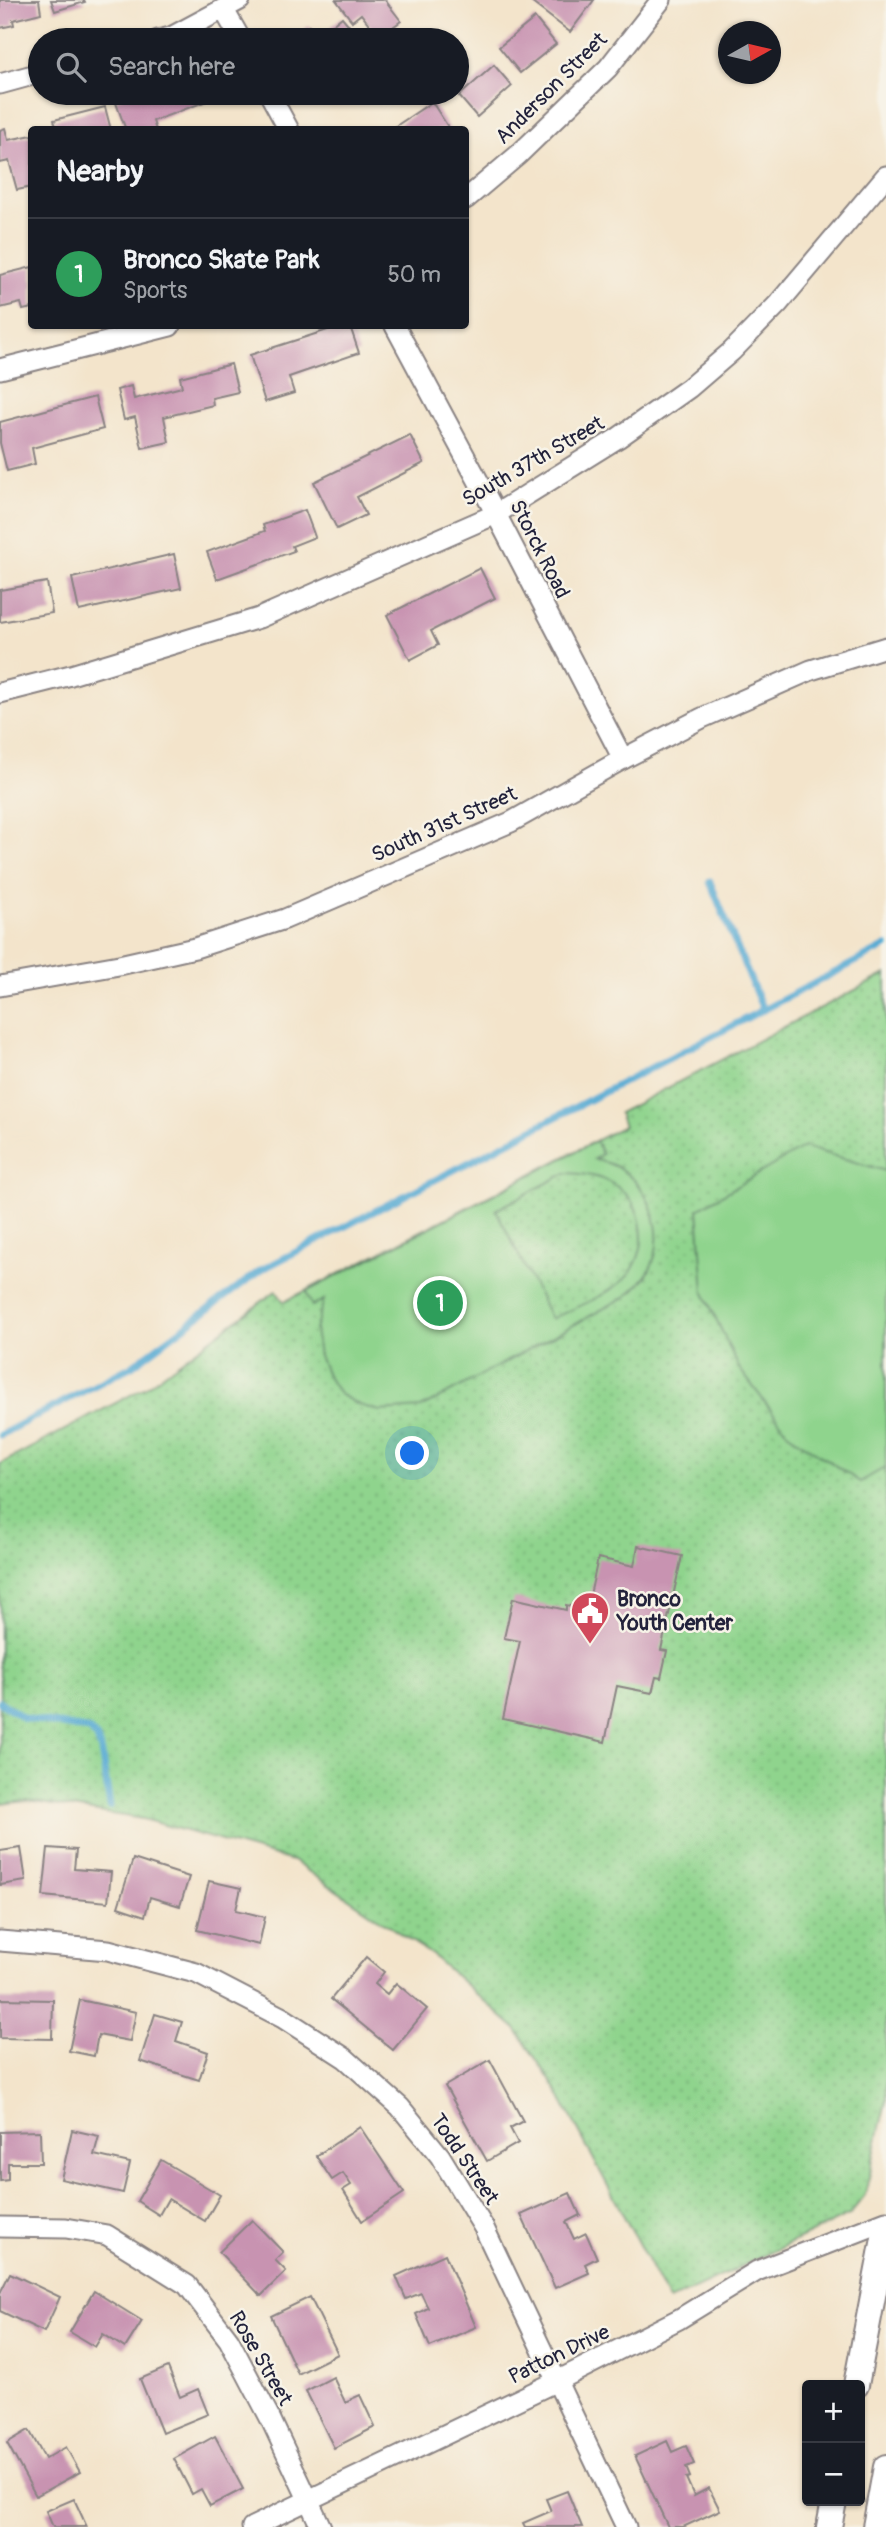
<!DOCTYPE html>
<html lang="en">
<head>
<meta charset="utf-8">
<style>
  body { margin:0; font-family:Pangolin,sans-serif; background:#242831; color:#f1f3f6 }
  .controls { position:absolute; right:21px; bottom:21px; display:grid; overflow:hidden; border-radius:7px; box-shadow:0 2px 5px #0004 }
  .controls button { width:63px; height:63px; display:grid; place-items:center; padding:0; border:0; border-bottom:2px solid #363941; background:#171b24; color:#f1f3f6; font:35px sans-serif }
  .compass { position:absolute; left:718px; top:21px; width:63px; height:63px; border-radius:50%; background:#171b24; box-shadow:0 2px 5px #0004; rotate:82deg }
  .you { position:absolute; left:413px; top:1454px; width:24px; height:24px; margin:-18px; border:5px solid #fff; border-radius:50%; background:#1a73e8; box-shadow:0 0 0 10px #1a73e833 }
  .badge { display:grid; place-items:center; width:46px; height:46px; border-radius:50%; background:#d1495b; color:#fff; font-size:23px; font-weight:700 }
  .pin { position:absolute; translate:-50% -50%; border:4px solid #fff; box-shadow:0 2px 7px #0006 }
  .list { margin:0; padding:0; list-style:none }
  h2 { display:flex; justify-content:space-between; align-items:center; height:91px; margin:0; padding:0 28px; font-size:30px }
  h2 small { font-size:23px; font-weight:400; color:#9ea1a6 }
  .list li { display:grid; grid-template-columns:46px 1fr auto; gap:21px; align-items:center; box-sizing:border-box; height:112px; padding:0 28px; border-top:2px solid #363941 }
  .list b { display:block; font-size:26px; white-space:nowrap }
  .list p { margin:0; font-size:23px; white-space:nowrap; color:#9ea1a6 }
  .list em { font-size:23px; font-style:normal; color:#9ea1a6 }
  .icon { flex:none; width:38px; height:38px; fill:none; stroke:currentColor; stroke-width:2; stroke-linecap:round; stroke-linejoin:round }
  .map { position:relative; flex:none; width:886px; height:2527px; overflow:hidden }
  .search { position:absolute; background:#171b24; box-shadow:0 2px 5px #0004; left:28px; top:28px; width:441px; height:77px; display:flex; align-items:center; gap:18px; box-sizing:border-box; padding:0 24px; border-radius:38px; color:#9ea1a6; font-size:26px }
  .panel { position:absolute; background:#171b24; box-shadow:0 2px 5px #0004; left:28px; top:126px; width:441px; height:203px; border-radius:7px }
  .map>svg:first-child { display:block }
  .park { fill:url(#park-dots); stroke:#587b64; stroke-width:2 }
  .garden { fill:#8fd48d; stroke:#587b64; stroke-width:2; fill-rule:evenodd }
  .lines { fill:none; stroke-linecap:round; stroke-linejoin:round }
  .stream { stroke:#57aad3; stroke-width:7 }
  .building { fill:#c893b1 }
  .minor-casing { stroke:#8a8383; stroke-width:23 }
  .tertiary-casing { stroke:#8a8383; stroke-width:28 }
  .minor { stroke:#fff; stroke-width:19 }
  .tertiary { stroke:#fff; stroke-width:24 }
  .labels { text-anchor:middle; stroke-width:5; stroke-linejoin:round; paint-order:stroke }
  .street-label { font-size:21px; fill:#22223b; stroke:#f7f3e8 }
  .poi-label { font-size:21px; font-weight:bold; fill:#22223b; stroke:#f7f3e8; text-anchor:start }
</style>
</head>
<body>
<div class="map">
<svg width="886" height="2527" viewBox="0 0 886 2527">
  <defs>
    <pattern id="park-dots" width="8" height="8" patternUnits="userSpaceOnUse" patternTransform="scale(1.75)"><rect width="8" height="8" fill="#8fd48d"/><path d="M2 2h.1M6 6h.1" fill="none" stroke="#7bb67b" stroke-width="1.8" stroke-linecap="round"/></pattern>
  </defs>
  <rect width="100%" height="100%" fill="#f7f3e8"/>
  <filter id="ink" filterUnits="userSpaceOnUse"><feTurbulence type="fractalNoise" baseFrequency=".0143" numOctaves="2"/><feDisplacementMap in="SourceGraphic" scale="14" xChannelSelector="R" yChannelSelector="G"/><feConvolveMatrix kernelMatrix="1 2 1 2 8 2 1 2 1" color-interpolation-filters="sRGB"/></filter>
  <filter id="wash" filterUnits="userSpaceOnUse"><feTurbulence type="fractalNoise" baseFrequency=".00686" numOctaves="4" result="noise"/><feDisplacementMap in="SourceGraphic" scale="28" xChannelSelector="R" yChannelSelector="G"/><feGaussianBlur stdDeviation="1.57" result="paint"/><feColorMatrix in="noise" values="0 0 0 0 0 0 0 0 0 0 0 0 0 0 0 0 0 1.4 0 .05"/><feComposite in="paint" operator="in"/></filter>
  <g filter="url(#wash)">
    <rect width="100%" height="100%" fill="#f3e4cb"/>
    <path class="park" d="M886,974V2101L865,2195L849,2215L669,2301L558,2092L516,2029L432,1955L293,1861L143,1819L28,1801L0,1804V1464L146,1387L276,1291L284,1302L624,1126L619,1113Z"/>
    <g class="garden">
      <path d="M596,1141L602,1154L594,1159C601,1161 609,1163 615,1166C650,1185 668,1232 650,1269C645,1280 634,1289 625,1297L421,1408L380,1411L359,1405L339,1394L327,1375L319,1356L315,1330L324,1300L312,1306L306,1292ZM566,1173C609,1174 641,1192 642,1238C642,1249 637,1264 630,1273C615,1293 574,1308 551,1319L496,1210Z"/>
      <path d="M804,1147L886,1171V1467L860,1482L790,1435L739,1368L704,1293L698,1209Z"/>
    </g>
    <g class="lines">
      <g class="stream">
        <path d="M710,882L763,1010"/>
        <path d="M0,1435L132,1366L261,1270L886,946"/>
        <path d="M0,1702L24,1718L89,1730L97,1738L101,1751L110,1806"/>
      </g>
    </g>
    <g id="blocks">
      <g class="building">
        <path d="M0,0H39L41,13L13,20L14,25L0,28Z"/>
        <path d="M51,0H84L85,2L55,11Z"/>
        <path d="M336,0H385L401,21L379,37L361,14L352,21Z"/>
        <path d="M532,0H594L570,32L531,2Z"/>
        <path d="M342,17L361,40H292L309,26L318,37Z"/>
        <path d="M535,18L556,44L520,73L499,47Z"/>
        <path d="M494,65L512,86L477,117L459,96Z"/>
        <path d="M134,93H223V95L153,121L156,130H126L115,100Z"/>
        <path d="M432,102L450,130H390Z"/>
        <path d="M105,107L111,130H57L54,120Z"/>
        <path d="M5,128L8,140L32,135V187L17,190L9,161L0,163V130Z"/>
        <path d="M32,267V308L23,310L21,303L0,308V275Z"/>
        <path d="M340,326H350L359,353L289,377L294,393L265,402L250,355Z"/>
        <path d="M231,364L238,392L212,398L213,405L164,417L169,442L142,448L135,417L124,420L117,390L131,386L134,399L182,387L180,377Z"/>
        <path d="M95,397L103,429L32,448L35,464L7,471L0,443V422Z"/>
        <path d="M410,435L424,463L357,497L366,515L337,529L314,482Z"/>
        <path d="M305,510L315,537L292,546L294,551L217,579L207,552L265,531L263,525Z"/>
        <path d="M174,554L181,588L79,611L72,578Z"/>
        <path d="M480,568L495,598L431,631L438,645L410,660L387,615Z"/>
        <path d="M47,582L52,613L0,622V590Z"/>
        <path d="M638,1546L682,1556L661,1650L667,1651L661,1678L656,1677L652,1693L617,1686L605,1742L503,1719L520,1641L504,1638L513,1598L566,1610V1605L581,1608L580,1613L586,1614L598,1558L634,1566Z"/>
        <path d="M21,1848L26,1881L0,1885V1851Z"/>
        <path d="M48,1848L76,1850L74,1869L111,1872L108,1902L43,1896Z"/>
        <path d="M133,1859L189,1877L180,1906L150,1897L145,1916L118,1907Z"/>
        <path d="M209,1881L241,1888L236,1910L265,1917L259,1945L197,1930Z"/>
        <path d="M366,1957L384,1972L375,1984L387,1994L396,1983L427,2009L393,2050L331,1999Z"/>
        <path d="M0,1999L53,2000L52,2039L0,2038Z"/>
        <path d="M80,2000L136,2012L130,2041L98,2035L94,2056L69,2051Z"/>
        <path d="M155,2014L182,2022L176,2041L208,2052L199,2080L140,2061Z"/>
        <path d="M490,2060L523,2121L510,2128L518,2143L487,2161L445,2086Z"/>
        <path d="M360,2127L404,2193L362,2221L343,2190L351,2185L343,2173L332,2180L316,2156Z"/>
        <path d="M72,2130L99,2136L94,2155L130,2163L123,2193L61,2179Z"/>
        <path d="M40,2131L41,2163H8V2180L0,2181V2132Z"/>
        <path d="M161,2160L220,2195L205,2221L168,2199L159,2215L137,2201Z"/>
        <path d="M570,2193L580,2215L566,2222L574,2239L586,2233L597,2258L585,2264L589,2273L555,2288L521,2215Z"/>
        <path d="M252,2220L283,2252L275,2260L286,2271L261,2296L219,2252Z"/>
        <path d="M445,2254L476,2327L430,2347L416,2314L428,2308L421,2293L406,2299L396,2276Z"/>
        <path d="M10,2273L60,2297L44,2332L0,2311V2293Z"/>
        <path d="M94,2291L142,2321L125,2348L103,2334L95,2347L70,2332Z"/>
        <path d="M310,2297L338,2354L298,2374L271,2316Z"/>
        <path d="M168,2367L180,2397L198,2389L208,2414L162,2433L140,2379Z"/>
        <path d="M333,2377L345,2402L360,2395L375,2427L334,2448L306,2391Z"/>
        <path d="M29,2430L45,2459L66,2447L80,2472L36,2496L7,2443Z"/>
        <path d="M215,2436L243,2489L210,2506L201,2489L192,2494L174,2459Z"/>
        <path d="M667,2441L672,2452L686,2446L694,2464L686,2467L690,2477L686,2478L694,2496L709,2488L720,2510L683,2527H668L635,2456Z"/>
        <path d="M567,2491L582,2527H525L523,2523L551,2511L546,2499Z"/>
        <path d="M74,2499L87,2527H53L46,2511Z"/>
      </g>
    </g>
  </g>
  <g filter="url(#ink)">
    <use href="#blocks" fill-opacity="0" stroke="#8a8383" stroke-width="2"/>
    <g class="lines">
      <g class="minor-casing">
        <g id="minor">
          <path d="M224,10L241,40"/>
          <path d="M158,40L171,37L240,0"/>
          <path d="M0,84L40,73"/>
          <path d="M269,93L289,130"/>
          <path d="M466,199L518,155L608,68L661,0"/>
          <path d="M395,326L496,514L623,759"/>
          <path d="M0,369L170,326"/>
          <path d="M0,693L71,675L259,618L496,514L618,438L689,388L732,351L778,304L886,176"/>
          <path d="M0,986L119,965L195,948L285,919L511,822L623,759L702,718L811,670L886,647"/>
          <path d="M0,1941L108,1950L196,1973L283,2018L345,2058L400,2107L440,2156L484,2228L626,2527"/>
          <path d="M0,2227L66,2228L107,2235L187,2285L229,2340L270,2418L321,2527"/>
          <path d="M252,2527L557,2381L679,2319L757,2271L886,2221"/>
        </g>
      </g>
      <g class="tertiary-casing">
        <g id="tertiary">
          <path d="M856,2385L886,2228"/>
          <path d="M829,2527L834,2501"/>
          <path d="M875,2527L886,2467"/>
        </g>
      </g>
      <use href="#minor" class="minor"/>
      <use href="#tertiary" class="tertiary"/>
    </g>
  </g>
  <defs>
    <g id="civic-pin" transform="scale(2.0125)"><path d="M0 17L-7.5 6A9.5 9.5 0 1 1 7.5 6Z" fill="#d1495b" stroke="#f7f3e8"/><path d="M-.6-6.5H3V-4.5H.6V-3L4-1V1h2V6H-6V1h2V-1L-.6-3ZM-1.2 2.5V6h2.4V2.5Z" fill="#fff"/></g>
  </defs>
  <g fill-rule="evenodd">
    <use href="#civic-pin" x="590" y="1611"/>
  </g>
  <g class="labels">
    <g class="street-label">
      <text transform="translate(551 88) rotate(-45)" y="7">Anderson Street</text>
      <text transform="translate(533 461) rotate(-30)" y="7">South 37th Street</text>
      <text transform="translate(540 549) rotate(63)" y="7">Storck Road</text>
      <text transform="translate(444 824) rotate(-24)" y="7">South 31st Street</text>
      <text transform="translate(465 2159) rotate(56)" y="7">Todd Street</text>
      <text transform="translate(559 2354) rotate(-26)" y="7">Patton Drive</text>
      <text transform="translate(261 2358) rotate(60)" y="7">Rose Street</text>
    </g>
    <g class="poi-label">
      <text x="617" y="1606">Bronco<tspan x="617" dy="24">Youth Center</tspan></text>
    </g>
  </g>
</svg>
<div class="controls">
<button>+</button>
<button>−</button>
</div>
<svg class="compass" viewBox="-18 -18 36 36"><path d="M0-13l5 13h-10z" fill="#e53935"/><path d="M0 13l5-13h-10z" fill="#9ea1a6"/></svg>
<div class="you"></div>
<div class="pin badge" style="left:440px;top:1303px;background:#2e9e5b">1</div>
<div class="search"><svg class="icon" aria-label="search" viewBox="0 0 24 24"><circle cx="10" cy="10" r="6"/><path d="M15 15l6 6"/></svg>Search here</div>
<section class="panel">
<h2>Nearby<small></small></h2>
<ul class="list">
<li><span class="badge" style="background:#2e9e5b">1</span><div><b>Bronco Skate Park</b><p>Sports</p></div><em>50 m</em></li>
</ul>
</section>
</div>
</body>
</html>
